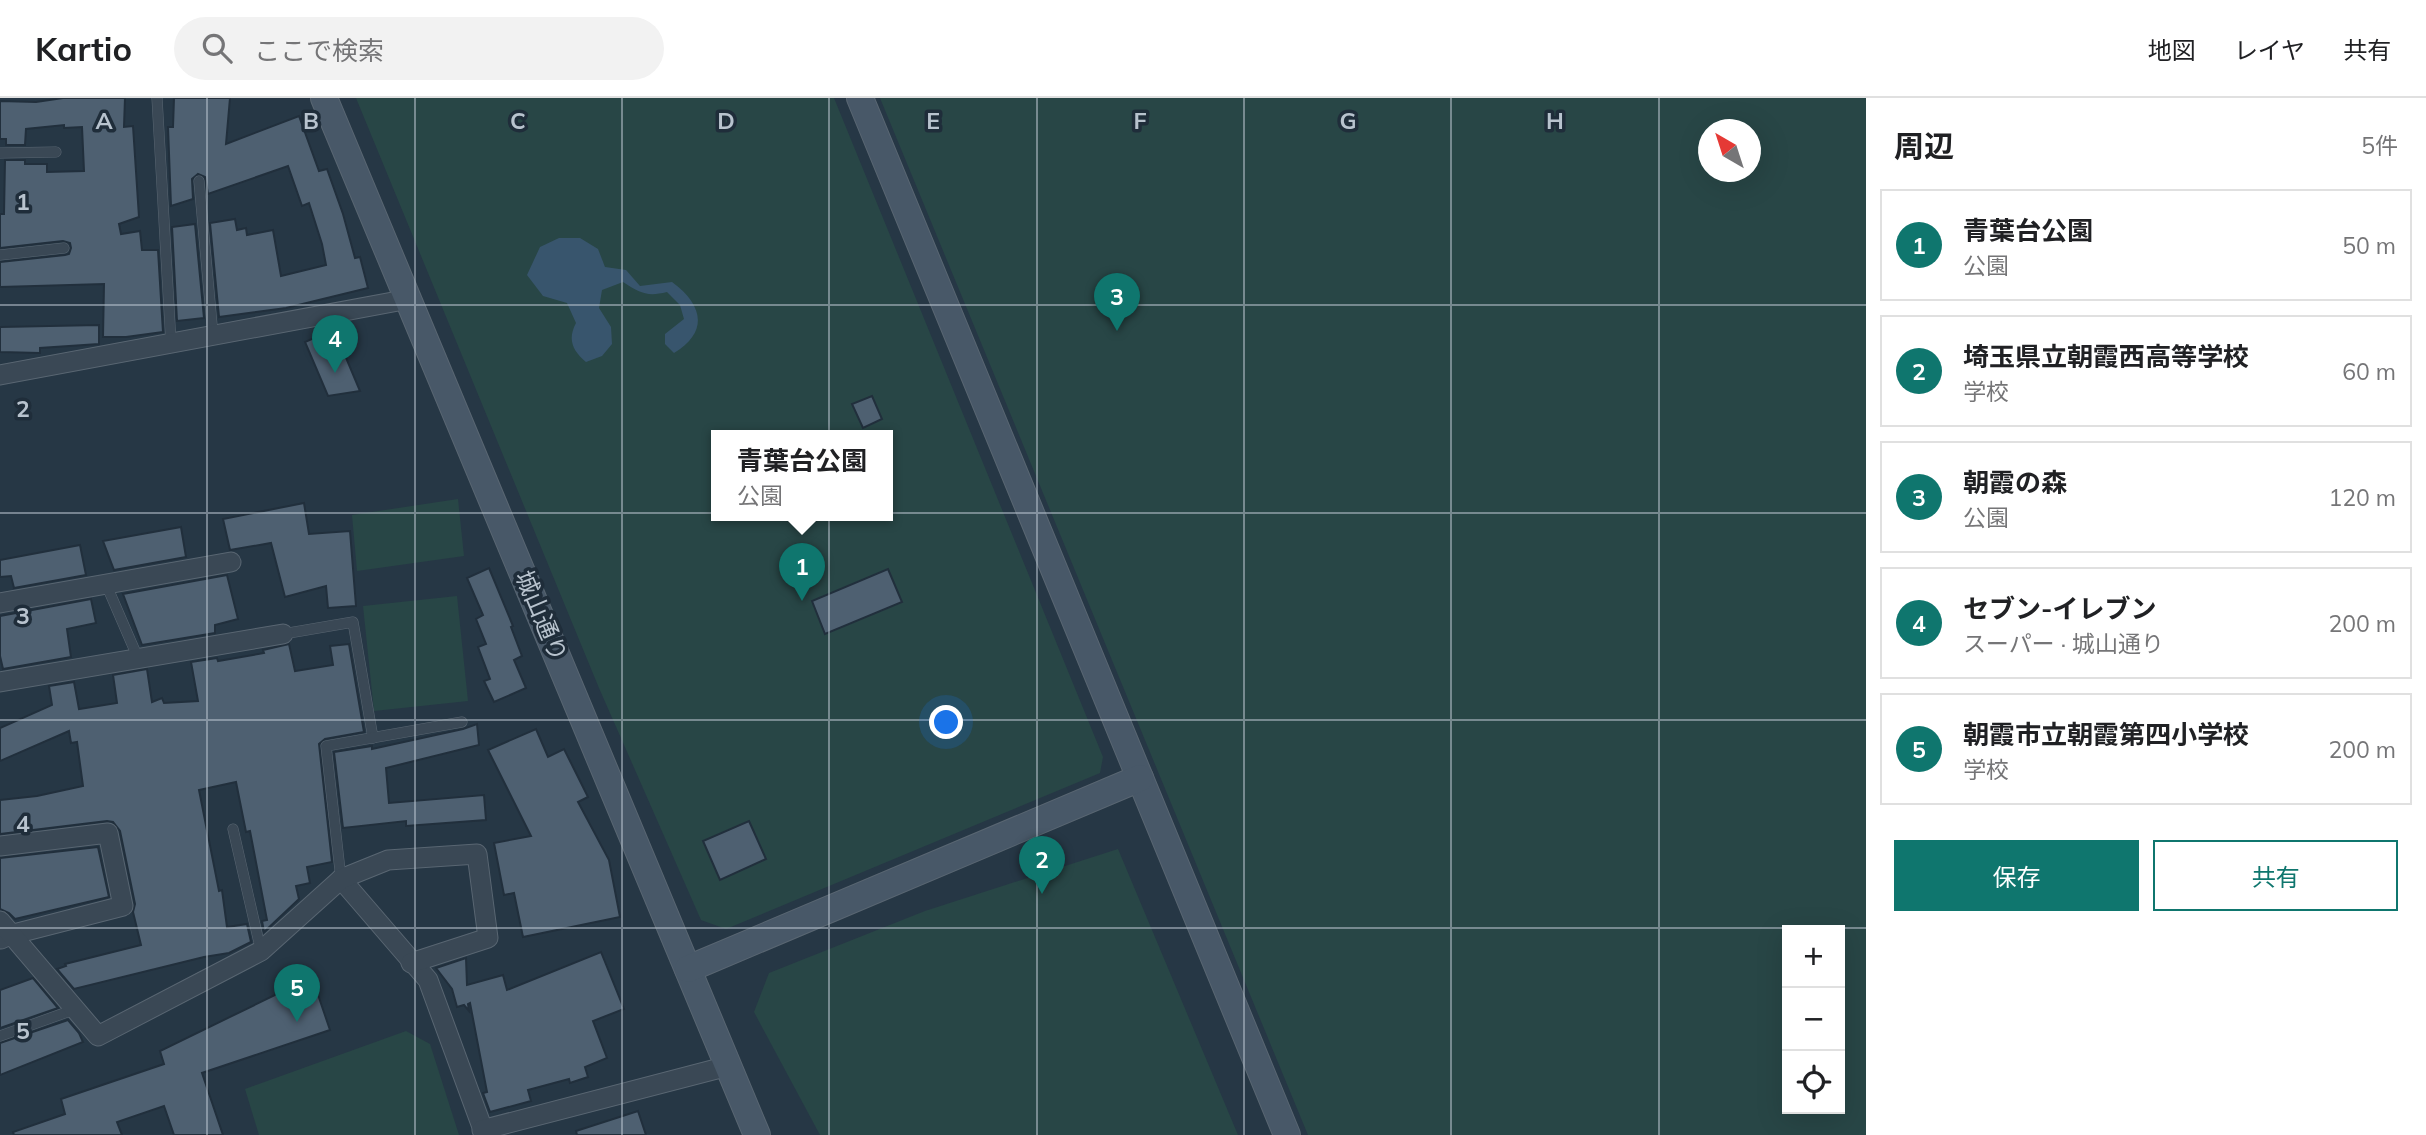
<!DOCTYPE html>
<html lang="ja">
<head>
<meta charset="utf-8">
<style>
  body { margin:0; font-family:Mulish,"Noto Sans JP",sans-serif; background:#f2f2f2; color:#202124 }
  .controls { position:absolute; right:21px; bottom:21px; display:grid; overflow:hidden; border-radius:0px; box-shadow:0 7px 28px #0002 }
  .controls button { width:63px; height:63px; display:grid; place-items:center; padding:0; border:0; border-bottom:2px solid #e0e0e0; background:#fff; color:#202124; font:35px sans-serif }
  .compass { position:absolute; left:1698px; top:21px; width:63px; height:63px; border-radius:50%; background:#fff; box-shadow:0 7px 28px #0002; rotate:321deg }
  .you { position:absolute; left:947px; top:625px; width:24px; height:24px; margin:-18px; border:5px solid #fff; border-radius:50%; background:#1a73e8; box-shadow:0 0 0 10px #1a73e833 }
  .badge { display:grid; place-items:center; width:46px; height:46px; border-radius:50%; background:#0f766e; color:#fff; font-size:23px; font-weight:700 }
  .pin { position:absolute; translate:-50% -58px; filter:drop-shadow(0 2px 4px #0008) }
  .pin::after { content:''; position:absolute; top:37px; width:24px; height:21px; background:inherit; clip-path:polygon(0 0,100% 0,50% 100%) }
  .popup { position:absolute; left:711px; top:332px; width:182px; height:91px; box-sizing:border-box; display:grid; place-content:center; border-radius:0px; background:#fff; filter:drop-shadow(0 2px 5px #0005); font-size:23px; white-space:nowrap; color:#757577 }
  .popup b { font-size:26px; color:#202124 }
  .popup::after { content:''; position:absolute; left:50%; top:100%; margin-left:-14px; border:14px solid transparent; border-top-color:#fff }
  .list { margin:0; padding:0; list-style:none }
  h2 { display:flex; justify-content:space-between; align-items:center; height:91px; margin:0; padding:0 28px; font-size:30px }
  h2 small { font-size:23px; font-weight:400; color:#757577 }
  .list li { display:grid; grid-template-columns:46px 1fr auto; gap:21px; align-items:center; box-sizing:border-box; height:112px; margin:0 14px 14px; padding:0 14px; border:2px solid #e0e0e0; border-radius:0px }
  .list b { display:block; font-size:26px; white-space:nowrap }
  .list p { margin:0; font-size:23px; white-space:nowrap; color:#757577 }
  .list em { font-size:23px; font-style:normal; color:#757577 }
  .actions { display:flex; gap:14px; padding:21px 28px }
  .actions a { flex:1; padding:16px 0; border:2px solid #0f766e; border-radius:0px; text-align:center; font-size:24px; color:#0f766e }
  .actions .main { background:#0f766e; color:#fff }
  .icon { flex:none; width:38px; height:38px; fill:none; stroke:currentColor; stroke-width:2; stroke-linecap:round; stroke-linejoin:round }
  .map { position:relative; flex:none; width:1866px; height:1037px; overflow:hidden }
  header { display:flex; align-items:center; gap:42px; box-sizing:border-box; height:98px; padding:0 35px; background:#fff; border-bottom:2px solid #e0e0e0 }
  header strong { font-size:33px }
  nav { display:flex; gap:38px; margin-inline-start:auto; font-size:24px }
  .search { width:490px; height:63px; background:#f2f2f2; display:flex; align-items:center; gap:18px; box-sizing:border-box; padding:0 24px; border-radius:38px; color:#757577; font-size:26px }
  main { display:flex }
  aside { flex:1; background:#fff }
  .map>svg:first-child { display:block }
  .green { fill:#284646; fill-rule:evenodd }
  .water { fill:#38556d }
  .building { fill:#4e6071; stroke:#212f3c; stroke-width:2 }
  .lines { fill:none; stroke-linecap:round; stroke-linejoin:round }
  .lane-casing { stroke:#596672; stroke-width:11 }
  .street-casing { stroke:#596672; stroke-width:21 }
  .secondary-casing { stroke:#596672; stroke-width:28 }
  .lane { stroke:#3a4855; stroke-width:10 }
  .street { stroke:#3a4855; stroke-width:19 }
  .secondary { stroke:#485868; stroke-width:26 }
  .grid { fill:none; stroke:#b8c3ce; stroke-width:2; stroke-opacity:0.55 }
  .labels { text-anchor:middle; stroke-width:7; stroke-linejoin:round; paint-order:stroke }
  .street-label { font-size:24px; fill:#b8c3ce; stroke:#1f2d3a }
  .grid-label { font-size:23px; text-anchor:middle; font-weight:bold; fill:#b8c3ce; stroke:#1f2d3a; stroke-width:7; stroke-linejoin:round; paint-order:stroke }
</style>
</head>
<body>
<header>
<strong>Kartio</strong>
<div class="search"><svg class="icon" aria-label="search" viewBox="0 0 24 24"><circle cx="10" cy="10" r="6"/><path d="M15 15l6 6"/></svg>ここで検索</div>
<nav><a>地図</a><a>レイヤ</a><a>共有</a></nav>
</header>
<main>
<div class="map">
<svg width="1866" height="1037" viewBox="0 0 1866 1037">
  <rect width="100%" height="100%" fill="#263745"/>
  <g class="green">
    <path d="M356,0H834L1103,659L1100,675L726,831L701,822L599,590ZM716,337H888V417H716Z"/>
    <path d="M880,0H1866V1037H1308ZM1708,32H1750V74H1708ZM1787,832H1840V1011H1787Z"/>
    <path d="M458,401L464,458L357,473L352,417Z"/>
    <path d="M457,498L468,603L374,613L363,508Z"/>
    <path d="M1118,751L1238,1037H820L754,914L769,875L925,813Z"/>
    <path d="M406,933L430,946L459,1037H259L245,991Z"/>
  </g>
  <path class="water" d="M559,140H580L598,151L605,169L626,172L640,188L672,184C702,206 710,233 674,255L665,246V236L684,221L680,207L667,194C647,199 640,195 623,184L602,192L599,210L611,229L612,246L602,258L586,264C573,253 567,242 576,225L567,205L543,198L527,177L540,149Z"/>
  <g class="building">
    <path d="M63,0H125L124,29L133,28L139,119L119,126L121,136L140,133L142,152H158L163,234L126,239H103L104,186L0,189V164L65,157L69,156L71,150L70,145L63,143L0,150V116H4L5,62H25V66H47V74L84,73L82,29L64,30V27L26,31L25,47H6V41H0V3L36,4Z"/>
    <path d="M174,0H230L226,46L299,18L319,73L327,71L343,116L355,160L360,159L368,190L286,210L219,219L210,125L235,121L237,132L246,130L247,137L273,132L281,178L326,167L322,146L309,105L302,108L288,68L208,96L205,79L198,76L192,81L193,101L171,108L168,29H173Z"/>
    <path d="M195,126L204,220L177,223L172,129Z"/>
    <path d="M99,227V246L40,250V255L0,254V229Z"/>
    <path d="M334,231L360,293L328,298L305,244Z"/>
    <path d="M872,298L882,321L863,330L852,306Z"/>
    <path d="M304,405L309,436L350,433L356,508L328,510L326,488L285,499L271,445L230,452L223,421Z"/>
    <path d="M181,429L186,459L114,472L103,443Z"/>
    <path d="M80,447L86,477L14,490L11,478L0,479V462Z"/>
    <path d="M489,470L513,528L511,529L522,558L514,562L526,590L494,604L484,583L490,581L478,549L486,546L476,521L483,517L467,480Z"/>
    <path d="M888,471L902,504L825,536L812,503Z"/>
    <path d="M227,477L238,521L215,527V535L142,547L123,496Z"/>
    <path d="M91,501L96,525L67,531L71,559L3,571L0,558V518Z"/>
    <path d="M289,546L295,573L333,567L330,548L349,546L364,634L325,641L319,646L332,764L307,769L310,785L296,788L299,801L264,834L262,823L267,822L250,733L246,734L236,684L199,692L219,793L222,792L227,829L247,826L251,844L229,855L204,859L74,891L57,871L66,868L65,866L141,847L133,814L135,806L120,733L113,724L107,723L0,736V702L37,698L83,688L77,644L71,645L69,633L0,663V630L52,607L49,588L74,584L79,611L117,605L113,577L147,571L152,604L162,600L164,605L198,603L191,564L217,560L218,563L264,555L263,552Z"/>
    <path d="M477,626L479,647L386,670L389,705L484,697L486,722L406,728V723L343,730L334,654L372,648V651L463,631Z"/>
    <path d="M536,631L548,659L564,651L588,699L578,704L609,762L620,819L523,839L514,795L504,797L494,745L531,738L488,652Z"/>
    <path d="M749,723L766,761L720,782L703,743Z"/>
    <path d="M98,749L109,799L15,821L9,815L0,811V760Z"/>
    <path d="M601,854L624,911L593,923L607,960L585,969L588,979L570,985L569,981L528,992L531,1003L490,1014L483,995L487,994L470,905L468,906L469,913L464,907L457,909L452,891L436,870L466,860L467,887L503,877L507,892Z"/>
    <path d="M312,879L330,932L202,975L223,1037H174L164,1008L117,1024L122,1037H14L13,1034L65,1016L61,1001L164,966L160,953Z"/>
    <path d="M33,880L58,910L0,930V892Z"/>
    <path d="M68,922L79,935L83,944L0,977V945Z"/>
    <path d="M638,1013L646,1037H577L576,1033Z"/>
  </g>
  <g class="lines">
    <g class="lane-casing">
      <g id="lane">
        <path d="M157,0L171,245"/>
        <path d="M0,55L56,54"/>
        <path d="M199,83L213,238"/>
        <path d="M0,157L64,150"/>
        <path d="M106,486L138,560"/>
        <path d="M283,536L353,524L373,640"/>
        <path d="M233,731L261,853"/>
        <path d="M341,781L326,648L462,624"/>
        <path d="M0,938L73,912"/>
      </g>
    </g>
    <g class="street-casing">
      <g id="street">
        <path d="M0,277L409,201"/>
        <path d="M0,505L231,464"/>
        <path d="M0,584L283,536"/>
        <path d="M0,748L108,735L123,808L10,837L1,841"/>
        <path d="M341,781L428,882L485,1037"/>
        <path d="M0,823L98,938L261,853L341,781L388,762L477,756L488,840L411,865"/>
        <path d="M482,1032L728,968"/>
      </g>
    </g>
    <g class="secondary-casing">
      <g id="secondary">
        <path d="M324,0L757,1037"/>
        <path d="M860,0L1287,1037"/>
        <path d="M688,871L1140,680"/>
      </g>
    </g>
    <use href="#lane" class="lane"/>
    <use href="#street" class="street"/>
    <use href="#secondary" class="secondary"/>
  </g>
  <path class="grid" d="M207,0V1037M415,0V1037M622,0V1037M829,0V1037M1037,0V1037M1244,0V1037M1451,0V1037M1659,0V1037M0,207H1866M0,415H1866M0,622H1866M0,830H1866"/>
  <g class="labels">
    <g class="street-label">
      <text transform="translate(541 518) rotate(67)" y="8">城山通り</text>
    </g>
  </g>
  <g class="grid-label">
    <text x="104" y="31">A</text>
    <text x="311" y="31">B</text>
    <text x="518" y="31">C</text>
    <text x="726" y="31">D</text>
    <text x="933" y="31">E</text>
    <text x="1140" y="31">F</text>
    <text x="1348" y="31">G</text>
    <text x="1555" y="31">H</text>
    <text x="23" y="112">1</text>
    <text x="23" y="319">2</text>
    <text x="23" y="526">3</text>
    <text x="23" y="734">4</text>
    <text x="23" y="941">5</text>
  </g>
</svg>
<div class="controls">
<button>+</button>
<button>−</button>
<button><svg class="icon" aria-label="locate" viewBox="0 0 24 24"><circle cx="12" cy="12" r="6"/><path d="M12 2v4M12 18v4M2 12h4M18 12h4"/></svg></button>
</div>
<svg class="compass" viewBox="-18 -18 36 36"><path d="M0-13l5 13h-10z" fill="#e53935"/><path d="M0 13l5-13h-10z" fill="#757577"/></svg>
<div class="you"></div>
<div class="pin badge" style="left:802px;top:503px">1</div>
<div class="popup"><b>青葉台公園</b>公園</div>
<div class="pin badge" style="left:1042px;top:796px">2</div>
<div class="pin badge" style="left:1117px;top:233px">3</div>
<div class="pin badge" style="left:335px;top:275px">4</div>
<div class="pin badge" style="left:297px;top:924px">5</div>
</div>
<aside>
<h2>周辺<small>5件</small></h2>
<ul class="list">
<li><span class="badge">1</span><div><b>青葉台公園</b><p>公園</p></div><em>50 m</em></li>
<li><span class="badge">2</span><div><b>埼玉県立朝霞西高等学校</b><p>学校</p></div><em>60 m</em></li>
<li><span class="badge">3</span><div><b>朝霞の森</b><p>公園</p></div><em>120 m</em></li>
<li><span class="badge">4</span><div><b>セブン-イレブン</b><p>スーパー · 城山通り</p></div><em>200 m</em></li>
<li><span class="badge">5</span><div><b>朝霞市立朝霞第四小学校</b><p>学校</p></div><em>200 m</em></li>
</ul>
<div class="actions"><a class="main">保存</a><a>共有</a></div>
</aside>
</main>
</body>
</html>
